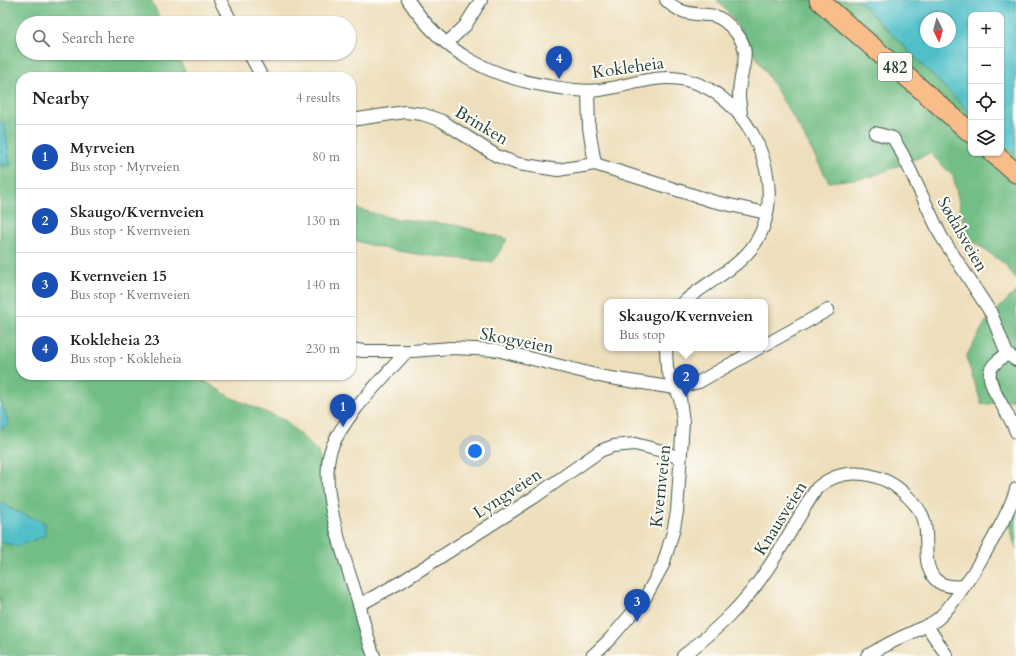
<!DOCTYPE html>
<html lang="en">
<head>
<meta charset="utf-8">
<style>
  body { margin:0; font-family:Cardo,serif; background:#f6f6f6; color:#222 }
  .controls { position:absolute; right:12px; top:12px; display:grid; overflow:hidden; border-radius:8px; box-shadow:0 1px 3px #0004 }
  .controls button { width:36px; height:36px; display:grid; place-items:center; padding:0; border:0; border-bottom:1px solid #e0e0e0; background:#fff; color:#222; font:20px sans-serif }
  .compass { position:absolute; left:920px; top:12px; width:36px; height:36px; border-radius:50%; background:#fff; box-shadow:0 1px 3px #0004; rotate:174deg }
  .you { position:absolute; left:475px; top:451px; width:14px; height:14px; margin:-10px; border:3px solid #fff; border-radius:50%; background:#1a73e8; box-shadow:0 0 0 6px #1a73e833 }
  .badge { display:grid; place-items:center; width:26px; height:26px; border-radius:50%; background:#c8321e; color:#fff; font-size:13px; font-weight:700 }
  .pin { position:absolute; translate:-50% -33px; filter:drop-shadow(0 1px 2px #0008) }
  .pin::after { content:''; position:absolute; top:21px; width:14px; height:12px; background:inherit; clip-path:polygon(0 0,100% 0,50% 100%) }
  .popup { position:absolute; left:604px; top:299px; width:164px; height:52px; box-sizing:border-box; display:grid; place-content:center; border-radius:8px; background:#fff; filter:drop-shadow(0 1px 3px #0005); font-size:13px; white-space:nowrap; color:#767676 }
  .popup b { font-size:15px; color:#222 }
  .popup::after { content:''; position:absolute; left:50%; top:100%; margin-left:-8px; border:8px solid transparent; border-top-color:#fff }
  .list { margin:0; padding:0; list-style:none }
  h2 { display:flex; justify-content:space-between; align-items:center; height:52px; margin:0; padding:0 16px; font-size:17px }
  h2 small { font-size:13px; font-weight:400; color:#767676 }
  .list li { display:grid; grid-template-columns:26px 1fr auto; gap:12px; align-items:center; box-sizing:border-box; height:64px; padding:0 16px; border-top:1px solid #e0e0e0 }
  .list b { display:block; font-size:15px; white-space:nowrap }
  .list p { margin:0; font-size:13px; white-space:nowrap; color:#767676 }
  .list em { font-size:13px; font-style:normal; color:#767676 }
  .icon { flex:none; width:22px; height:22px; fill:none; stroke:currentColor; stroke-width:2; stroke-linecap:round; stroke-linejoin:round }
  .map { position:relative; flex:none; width:1016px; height:656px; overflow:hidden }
  .search { position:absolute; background:#fff; box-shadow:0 1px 3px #0004; left:16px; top:16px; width:340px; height:44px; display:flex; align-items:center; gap:10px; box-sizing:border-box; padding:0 14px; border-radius:22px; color:#767676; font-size:15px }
  .panel { position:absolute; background:#fff; box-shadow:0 1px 3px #0004; left:16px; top:72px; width:340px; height:308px; border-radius:16px }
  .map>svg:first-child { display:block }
  .forest { fill:#73be86; stroke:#497e5d }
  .water { fill:#51bfc8; stroke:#387e7e; fill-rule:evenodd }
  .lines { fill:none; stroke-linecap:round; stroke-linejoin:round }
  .minor-casing { stroke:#3e5548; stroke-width:14 }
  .primary-casing { stroke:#3e5548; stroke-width:21 }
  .minor { stroke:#fff; stroke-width:12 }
  .primary { stroke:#f8bd89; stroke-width:19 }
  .labels { text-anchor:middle; stroke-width:4; stroke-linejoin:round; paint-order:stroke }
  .shield { fill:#fdfcf7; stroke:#62766e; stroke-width:1 }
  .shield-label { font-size:16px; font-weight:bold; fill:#1f3d34 }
  .street-label { font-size:17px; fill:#1f3d34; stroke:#fdfcf7 }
</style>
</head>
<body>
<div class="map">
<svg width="1016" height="656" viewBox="0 0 1016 656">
  <rect width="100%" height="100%" fill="#fdfcf7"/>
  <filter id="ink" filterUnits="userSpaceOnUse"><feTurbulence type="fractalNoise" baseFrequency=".025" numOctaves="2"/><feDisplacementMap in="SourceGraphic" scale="8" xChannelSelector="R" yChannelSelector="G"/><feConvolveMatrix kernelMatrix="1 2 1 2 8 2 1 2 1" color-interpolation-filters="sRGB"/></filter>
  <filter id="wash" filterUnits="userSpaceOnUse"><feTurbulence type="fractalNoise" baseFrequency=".012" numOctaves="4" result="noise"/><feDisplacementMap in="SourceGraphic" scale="16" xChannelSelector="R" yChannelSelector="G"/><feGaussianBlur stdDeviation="0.9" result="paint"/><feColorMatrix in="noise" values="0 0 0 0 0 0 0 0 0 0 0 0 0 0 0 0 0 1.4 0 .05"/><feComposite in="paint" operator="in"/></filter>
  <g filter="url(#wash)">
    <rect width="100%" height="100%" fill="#eedfbc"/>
    <g class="forest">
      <path d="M0,0H151L162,23H23V53H176L188,77H21V375H195L230,397L286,421L318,452L371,656H0V542L18,546L45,523L11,509L0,502V430L9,424L0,399V165H10L5,125L0,121Z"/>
      <path d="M717,0H858L971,114V153H1001V142L1016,156V279L1005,264L967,237L953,176L930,153L870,177L829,182L799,127L732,17Z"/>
      <path d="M351,207L391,218L455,225L507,239L493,262C446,257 396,255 351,239Z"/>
      <path d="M1016,291V399L982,405L966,357L985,323Z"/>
      <path d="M1016,512V549L1008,522Z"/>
    </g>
    <g class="water">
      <path d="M858,0H1016V156L1001,142V15H971V114ZM926,18H950V42H926Z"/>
      <path d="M0,121L5,124L10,166L0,165Z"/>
      <path d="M0,399L9,424L0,430Z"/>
      <path d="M0,502L11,509L45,523V536L17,546L0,542Z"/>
    </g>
  </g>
  <g filter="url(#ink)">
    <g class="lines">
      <g class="minor-casing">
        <g id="minor">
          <path d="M220,0L232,23"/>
          <path d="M408,0C443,52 487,76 548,86C566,89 582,92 600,90C629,86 657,73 686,80C750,95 791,185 756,242C739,269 707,281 684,302"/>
          <path d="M666,0C678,13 691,14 708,15C717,15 724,20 730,26C757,52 739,66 739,95C739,102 741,109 741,117"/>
          <path d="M447,43L465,26L481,0"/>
          <path d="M249,53L262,77"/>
          <path d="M588,91L589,128L595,164"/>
          <path d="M351,120L405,112L422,114L442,121L497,156L518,164L558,170L595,164L712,201L766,213"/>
          <path d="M875,133L893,138L903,155L941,236L991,313L1007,354L1016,360"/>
          <path d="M765,345L828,310"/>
          <path d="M351,349L363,351H412L451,348L497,350L604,377L675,388L699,382L759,348"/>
          <path d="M1007,354C1000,359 992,364 990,372C987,387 1011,416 1016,432"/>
          <path d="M359,605L401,582L533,498L600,451L613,446L635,444L666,452L680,459"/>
          <path d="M927,626L947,656"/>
          <path d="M374,656C367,639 364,621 359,604C347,564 316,485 332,447C346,413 383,379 407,351"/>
          <path d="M592,656L610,639L645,598L663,565L673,532L677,512L683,422L680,398L667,369L666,348"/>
          <path d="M683,656C715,631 744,605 766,571C784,545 799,515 817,488C845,464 884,472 908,497C914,503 920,509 923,517C931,536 920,562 935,579C942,587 954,587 964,586"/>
          <path d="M867,656C882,647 897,639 913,632C920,628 928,626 935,621C956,607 1010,515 1016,489"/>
        </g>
      </g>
      <g class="primary-casing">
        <g id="primary">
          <path d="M819,0L971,133"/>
          <path d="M993,153L1016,173"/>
        </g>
      </g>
      <use href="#minor" class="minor"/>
      <use href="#primary" class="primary"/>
    </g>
  </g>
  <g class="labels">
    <rect class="shield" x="878" y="53" width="34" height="28" rx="3"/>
    <g class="shield-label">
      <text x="895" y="73">482</text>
    </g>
    <g class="street-label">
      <text transform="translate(628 67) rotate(-8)" y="6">Kokleheia</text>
      <text transform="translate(482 125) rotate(31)" y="6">Brinken</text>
      <text transform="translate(963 234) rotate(60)" y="6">Sødalsveien</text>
      <text transform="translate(517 340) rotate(11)" y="6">Skogveien</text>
      <text transform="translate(660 486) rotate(-84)" y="6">Kvernveien</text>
      <text transform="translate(507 493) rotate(-33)" y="6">Lyngveien</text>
      <text transform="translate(780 518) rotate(-58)" y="6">Knausveien</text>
    </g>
  </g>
</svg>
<div class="controls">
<button>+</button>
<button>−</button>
<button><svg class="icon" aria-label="locate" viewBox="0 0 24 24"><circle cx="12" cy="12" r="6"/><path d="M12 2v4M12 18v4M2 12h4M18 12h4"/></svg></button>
<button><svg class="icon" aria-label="layers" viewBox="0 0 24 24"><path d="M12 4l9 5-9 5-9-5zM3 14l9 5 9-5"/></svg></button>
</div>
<svg class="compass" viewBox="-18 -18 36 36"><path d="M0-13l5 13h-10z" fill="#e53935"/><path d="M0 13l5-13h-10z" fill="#767676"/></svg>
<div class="you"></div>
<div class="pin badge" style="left:343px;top:427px;background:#1a4fb4">1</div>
<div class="pin badge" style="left:686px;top:397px;background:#1a4fb4">2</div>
<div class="popup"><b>Skaugo/Kvernveien</b>Bus stop</div>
<div class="pin badge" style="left:637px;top:622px;background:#1a4fb4">3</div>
<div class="pin badge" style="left:559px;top:79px;background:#1a4fb4">4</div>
<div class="search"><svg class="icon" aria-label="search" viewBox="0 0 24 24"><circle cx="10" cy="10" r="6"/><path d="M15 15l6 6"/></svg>Search here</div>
<section class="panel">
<h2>Nearby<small>4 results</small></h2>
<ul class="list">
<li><span class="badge" style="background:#1a4fb4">1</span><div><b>Myrveien</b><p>Bus stop · Myrveien</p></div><em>80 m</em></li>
<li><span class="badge" style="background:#1a4fb4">2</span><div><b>Skaugo/Kvernveien</b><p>Bus stop · Kvernveien</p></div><em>130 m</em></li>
<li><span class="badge" style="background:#1a4fb4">3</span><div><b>Kvernveien 15</b><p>Bus stop · Kvernveien</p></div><em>140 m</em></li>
<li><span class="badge" style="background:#1a4fb4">4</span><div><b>Kokleheia 23</b><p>Bus stop · Kokleheia</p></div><em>230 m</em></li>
</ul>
</section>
</div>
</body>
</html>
